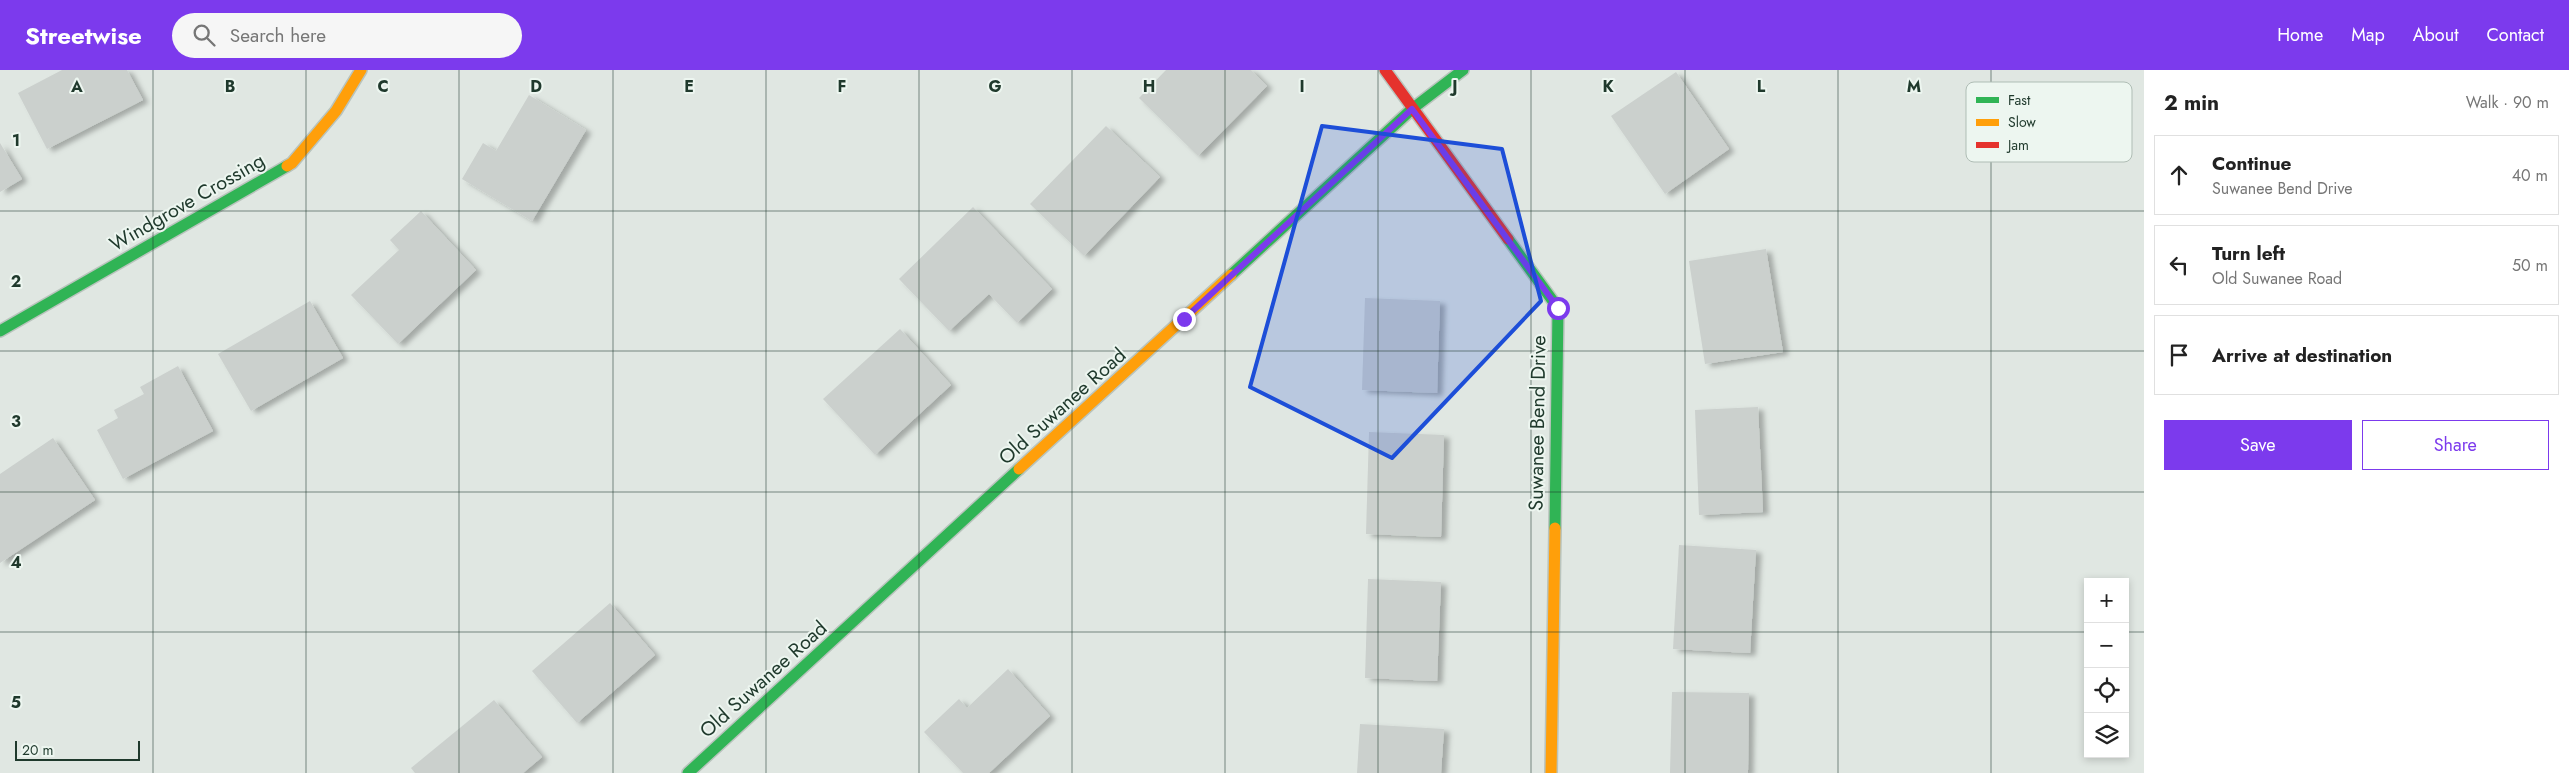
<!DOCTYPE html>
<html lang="en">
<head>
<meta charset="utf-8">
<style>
  body { margin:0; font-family:Jost,sans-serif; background:#f6f6f6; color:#222 }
  .controls { position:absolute; right:15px; bottom:15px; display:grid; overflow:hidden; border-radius:0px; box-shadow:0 2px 8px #0003 }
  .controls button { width:45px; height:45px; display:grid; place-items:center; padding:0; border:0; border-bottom:1px solid #e0e0e0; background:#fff; color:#222; font:25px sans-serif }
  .scale { position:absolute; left:15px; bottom:12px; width:125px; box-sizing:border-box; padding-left:5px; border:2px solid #1f392c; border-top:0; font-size:14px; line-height:18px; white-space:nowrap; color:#1f392c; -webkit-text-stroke:4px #edf6f0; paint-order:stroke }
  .stop { position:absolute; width:15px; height:15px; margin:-11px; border:4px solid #7c3aed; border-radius:50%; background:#fff }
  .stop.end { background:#7c3aed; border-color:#fff; box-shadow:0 1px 5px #0008 }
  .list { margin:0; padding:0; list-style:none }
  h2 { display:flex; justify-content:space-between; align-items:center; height:65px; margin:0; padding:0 20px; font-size:21px }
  h2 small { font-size:16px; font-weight:400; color:#767676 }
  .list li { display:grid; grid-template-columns:32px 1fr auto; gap:15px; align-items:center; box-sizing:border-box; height:80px; margin:0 10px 10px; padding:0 10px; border:1px solid #e0e0e0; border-radius:0px }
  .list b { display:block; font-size:19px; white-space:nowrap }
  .list p { margin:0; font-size:16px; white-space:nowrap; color:#767676 }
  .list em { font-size:16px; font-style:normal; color:#767676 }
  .actions { display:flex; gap:10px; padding:15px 20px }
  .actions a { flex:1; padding:11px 0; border:1px solid #7c3aed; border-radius:0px; text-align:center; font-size:18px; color:#7c3aed }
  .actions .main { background:#7c3aed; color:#fff }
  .icon { flex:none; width:28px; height:28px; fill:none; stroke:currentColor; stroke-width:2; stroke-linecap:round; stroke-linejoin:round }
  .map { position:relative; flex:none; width:2144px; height:703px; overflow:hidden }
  header { display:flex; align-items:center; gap:30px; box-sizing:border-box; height:70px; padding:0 25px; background:#7c3aed; color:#fff }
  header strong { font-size:24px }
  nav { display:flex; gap:28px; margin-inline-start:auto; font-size:18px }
  .search { width:350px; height:45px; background:#f6f6f6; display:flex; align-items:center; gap:12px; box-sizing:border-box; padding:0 18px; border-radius:28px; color:#767676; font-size:19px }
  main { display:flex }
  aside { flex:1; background:#fff }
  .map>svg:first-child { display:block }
  .building { fill:#cbd0cd; filter:url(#shadow) }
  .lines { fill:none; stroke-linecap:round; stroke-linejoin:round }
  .fast-casing { stroke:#b9c4bd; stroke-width:14 }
  .slow-casing { stroke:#b9c4bd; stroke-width:14 }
  .jam-casing { stroke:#b9c4bd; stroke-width:14 }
  .fast { stroke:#30b455; stroke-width:11 }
  .slow { stroke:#ff9f0a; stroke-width:11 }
  .jam { stroke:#e5322d; stroke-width:11 }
  .route { stroke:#7c3aed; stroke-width:6 }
  .marked { fill:#1d4ed8; fill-opacity:0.2; stroke:#1d4ed8; stroke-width:4; stroke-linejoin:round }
  .grid { fill:none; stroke:#1f392c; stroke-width:1; stroke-opacity:0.55 }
  .labels { text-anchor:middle; stroke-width:4; stroke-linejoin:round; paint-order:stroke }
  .street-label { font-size:20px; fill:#1f392c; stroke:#edf6f0 }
  .key { fill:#edf6f0; stroke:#afbdb5; stroke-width:1 }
  .key-label { font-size:14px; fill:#1f392c }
  .grid-label { font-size:16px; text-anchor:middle; font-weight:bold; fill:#1f392c; stroke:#edf6f0; stroke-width:4; stroke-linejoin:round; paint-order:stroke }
</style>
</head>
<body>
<header>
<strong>Streetwise</strong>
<div class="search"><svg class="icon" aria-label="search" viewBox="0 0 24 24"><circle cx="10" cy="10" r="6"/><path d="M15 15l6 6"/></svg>Search here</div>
<nav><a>Home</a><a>Map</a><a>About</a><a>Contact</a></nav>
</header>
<main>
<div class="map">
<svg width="2144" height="703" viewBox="0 0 2144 703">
  <defs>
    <filter id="shadow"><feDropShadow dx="5.5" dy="3" stdDeviation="2.5" flood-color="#0004"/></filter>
  </defs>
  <rect width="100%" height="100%" fill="#e0e7e2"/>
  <g class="building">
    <path d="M62,0H127L143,30L47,79L18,23Z"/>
    <path d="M1166,0H1251L1267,16L1198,86L1139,28Z"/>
    <path d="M1676,2L1729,79L1665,124L1611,46Z"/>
    <path d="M529,25L586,60L532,151L462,109L483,73L496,81Z"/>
    <path d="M1106,56L1160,107L1084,186L1030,134Z"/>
    <path d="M0,73L22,109L0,122Z"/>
    <path d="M973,137L1052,219L1017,253L989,224L949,261L899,209Z"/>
    <path d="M421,141L476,200L398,274L351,225L399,180L390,170Z"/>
    <path d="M1766,179L1783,282L1705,294L1689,191Z"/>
    <path d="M1365,228L1440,231L1437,323L1362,320Z"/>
    <path d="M310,231L343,288L251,341L218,284Z"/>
    <path d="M900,259L951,315L875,385L823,329Z"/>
    <path d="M178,296L213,361L123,409L97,360L118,348L114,340L144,324L140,317Z"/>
    <path d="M1758,337L1763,442L1699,445L1695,340Z"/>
    <path d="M1369,362L1444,365L1441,467L1366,464Z"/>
    <path d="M53,368L95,430L0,493V404Z"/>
    <path d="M1679,475L1756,480L1750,583L1673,579Z"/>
    <path d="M1368,509L1441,512L1437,611L1365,608Z"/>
    <path d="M610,533L655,585L577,653L532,601Z"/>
    <path d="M1008,599L1050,646L989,703H963L924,662L959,629L967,638Z"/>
    <path d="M1672,622L1749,623L1748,703H1670Z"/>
    <path d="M494,630L542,687L523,703H415L411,698Z"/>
    <path d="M1360,654L1444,659L1441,703H1357Z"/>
  </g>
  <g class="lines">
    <g class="fast-casing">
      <g id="fast">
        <path d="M1508,169L1558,238L1555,458"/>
        <path d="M1231,205L1412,39L1463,0"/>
        <path d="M0,261L287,96"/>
        <path d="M688,703L1019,399"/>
      </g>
    </g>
    <g class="slow-casing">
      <g id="slow">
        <path d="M287,96L292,93L336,41L361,0"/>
        <path d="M1019,399L1231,205"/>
        <path d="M1551,703L1555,458"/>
      </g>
    </g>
    <g class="jam-casing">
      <path id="jam" d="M1385,0L1508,169"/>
    </g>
    <use href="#fast" class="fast"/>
    <use href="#slow" class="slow"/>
    <use href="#jam" class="jam"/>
  </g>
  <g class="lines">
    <path class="route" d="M1184,249L1412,39L1558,238"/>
  </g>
  <path class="marked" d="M1322,56L1502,79L1541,231L1392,388L1250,317Z"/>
  <path class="grid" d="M153,0V703M306,0V703M459,0V703M613,0V703M766,0V703M919,0V703M1072,0V703M1225,0V703M1378,0V703M1531,0V703M1685,0V703M1838,0V703M1991,0V703M0,141H2144M0,281H2144M0,422H2144M0,562H2088M2125,562H2144"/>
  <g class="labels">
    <g class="street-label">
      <text transform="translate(187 132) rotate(-30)" y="7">Windgrove Crossing</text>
      <text transform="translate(1062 336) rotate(-42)" y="7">Old Suwanee Road</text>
      <text transform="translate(1537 353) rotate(-89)" y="7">Suwanee Bend Drive</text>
      <text transform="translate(763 609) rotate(-42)" y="7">Old Suwanee Road</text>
    </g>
  </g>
  <rect x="1966" y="12" width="166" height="80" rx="8" class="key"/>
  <rect x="1976" y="27" width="23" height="6" fill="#30b455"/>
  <rect x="1976" y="49" width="23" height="7" fill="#ff9f0a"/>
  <rect x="1976" y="72" width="23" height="6" fill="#e5322d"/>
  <g class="key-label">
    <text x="2008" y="35">Fast</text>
    <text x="2008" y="57">Slow</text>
    <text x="2008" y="80">Jam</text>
  </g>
  <g class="grid-label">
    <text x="77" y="22">A</text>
    <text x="230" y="22">B</text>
    <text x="383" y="22">C</text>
    <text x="536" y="22">D</text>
    <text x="689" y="22">E</text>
    <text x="842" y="22">F</text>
    <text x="995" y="22">G</text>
    <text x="1149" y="22">H</text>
    <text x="1302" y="22">I</text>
    <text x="1455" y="22">J</text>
    <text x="1608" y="22">K</text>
    <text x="1761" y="22">L</text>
    <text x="1914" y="22">M</text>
    <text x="16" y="76">1</text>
    <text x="16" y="217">2</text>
    <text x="16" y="357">3</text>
    <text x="16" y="498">4</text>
    <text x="16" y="638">5</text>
  </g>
</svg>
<div class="controls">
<button>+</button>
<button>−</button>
<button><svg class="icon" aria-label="locate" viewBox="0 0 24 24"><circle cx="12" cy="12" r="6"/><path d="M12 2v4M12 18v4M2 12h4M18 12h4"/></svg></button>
<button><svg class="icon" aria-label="layers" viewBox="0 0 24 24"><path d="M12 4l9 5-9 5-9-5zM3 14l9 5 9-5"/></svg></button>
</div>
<div class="scale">20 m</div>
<div class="stop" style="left:1558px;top:238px"></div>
<div class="stop end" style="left:1184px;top:249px"></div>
</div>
<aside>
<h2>2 min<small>Walk · 90 m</small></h2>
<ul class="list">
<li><svg class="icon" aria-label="ahead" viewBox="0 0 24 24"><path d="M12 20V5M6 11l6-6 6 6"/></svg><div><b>Continue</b><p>Suwanee Bend Drive</p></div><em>40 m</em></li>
<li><svg class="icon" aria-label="left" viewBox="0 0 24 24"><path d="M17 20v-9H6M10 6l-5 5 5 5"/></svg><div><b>Turn left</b><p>Old Suwanee Road</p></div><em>50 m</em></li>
<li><svg class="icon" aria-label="arrive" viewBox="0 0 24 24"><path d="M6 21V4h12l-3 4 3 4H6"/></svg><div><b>Arrive at destination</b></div></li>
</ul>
<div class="actions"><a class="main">Save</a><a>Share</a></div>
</aside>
</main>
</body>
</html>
